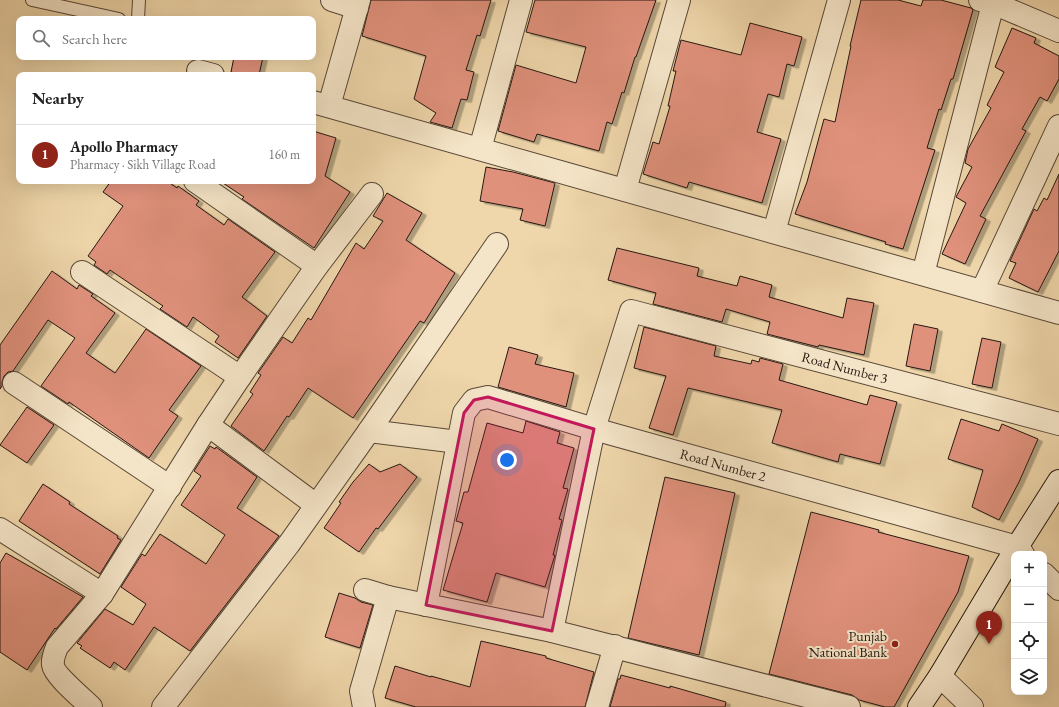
<!DOCTYPE html>
<html lang="en">
<head>
<meta charset="utf-8">
<style>
  body { margin:0; font-family:"EB Garamond",serif; background:#f2f2f2; color:#222 }
  .controls { position:absolute; right:12px; bottom:12px; display:grid; overflow:hidden; border-radius:8px; box-shadow:0 4px 16px #0002 }
  .controls button { width:36px; height:36px; display:grid; place-items:center; padding:0; border:0; border-bottom:1px solid #e0e0e0; background:#fff; color:#222; font:20px sans-serif }
  .you { position:absolute; left:507px; top:460px; width:14px; height:14px; margin:-10px; border:3px solid #fff; border-radius:50%; background:#1a73e8; box-shadow:0 0 0 6px #1a73e833 }
  .badge { display:grid; place-items:center; width:26px; height:26px; border-radius:50%; background:#8f2418; color:#fff; font-size:13px; font-weight:700 }
  .pin { position:absolute; translate:-50% -33px; filter:drop-shadow(0 1px 2px #0008) }
  .pin::after { content:''; position:absolute; top:21px; width:14px; height:12px; background:inherit; clip-path:polygon(0 0,100% 0,50% 100%) }
  .list { margin:0; padding:0; list-style:none }
  h2 { display:flex; justify-content:space-between; align-items:center; height:52px; margin:0; padding:0 16px; font-size:17px }
  h2 small { font-size:13px; font-weight:400; color:#767676 }
  .list li { display:grid; grid-template-columns:26px 1fr auto; gap:12px; align-items:center; box-sizing:border-box; height:60px; padding:0 16px; border-top:1px solid #e0e0e0 }
  .list b { display:block; font-size:15px; white-space:nowrap }
  .list p { margin:0; font-size:13px; white-space:nowrap; color:#767676 }
  .list em { font-size:13px; font-style:normal; color:#767676 }
  .icon { flex:none; width:22px; height:22px; fill:none; stroke:currentColor; stroke-width:2; stroke-linecap:round; stroke-linejoin:round }
  .map { position:relative; flex:none; width:1059px; height:707px; overflow:hidden }
  .search { position:absolute; background:#fff; box-shadow:0 4px 16px #0002; left:16px; top:16px; width:300px; height:44px; display:flex; align-items:center; gap:10px; box-sizing:border-box; padding:0 14px; border-radius:8px; color:#767676; font-size:15px }
  .panel { position:absolute; background:#fff; box-shadow:0 4px 16px #0002; left:16px; top:72px; width:300px; height:112px; border-radius:8px }
  .map>svg:first-child { display:block }
  .building { fill:#e0917c; stroke:#251710; filter:url(#shadow) }
  .lines { fill:none; stroke-linecap:round; stroke-linejoin:round }
  .lane-casing { stroke:#584737; stroke-width:14 }
  .street-casing { stroke:#584737; stroke-width:24 }
  .secondary-casing { stroke:#251710; stroke-width:24 }
  .lane { stroke:#f5e5c8; stroke-width:12 }
  .street { stroke:#f5e5c8; stroke-width:22 }
  .secondary { stroke:#f5e5c8; stroke-width:22 }
  .marked { fill:#c2185b; fill-opacity:0.2; stroke:#c2185b; stroke-width:3; stroke-linejoin:round }
  .poi-dot { fill:#8f2418; stroke:#f5e5c8; stroke-width:1.5 }
  .labels { text-anchor:middle; stroke-width:4; stroke-linejoin:round; paint-order:stroke }
  .street-label { font-size:14px; fill:#251710; stroke:#f5e5c8 }
  .poi-label { font-size:14px; fill:#251710; stroke:#f5e5c8; text-anchor:end }
</style>
</head>
<body>
<div class="map">
<svg width="1059" height="707" viewBox="0 0 1059 707">
  <defs>
    <filter id="shadow"><feDropShadow dx="4.5" dy="2.5" stdDeviation="0" flood-color="#0004"/></filter>
  </defs>
  <rect width="100%" height="100%" fill="#efd7ab"/>
  <filter id="stains"><feTurbulence type="fractalNoise" baseFrequency=".005" numOctaves="4"/><feColorMatrix values="0 0 0 0 .2 0 0 0 0 .09 0 0 0 0 .02 0 0 0 .5 -.17"/></filter>
  <radialGradient id="worn" r=".72"><stop offset=".6" stop-color="#630" stop-opacity="0"/><stop offset="1" stop-color="#630" stop-opacity=".3"/></radialGradient>
  <g class="building">
    <path d="M371,0H491L480,36L477,35L466,70L474,72L467,100L461,99L452,128L430,122L436,113L414,99L426,56L362,36Z"/>
    <path d="M535,0H656L636,57H635L624,93L622,92L612,124L607,122L599,151L537,134L534,142L498,131L516,65L576,83L586,47L526,32Z"/>
    <path d="M861,0H898L921,6L923,0H941L971,8L973,10L953,79H951L941,110L939,109L927,148L935,150L903,249L885,244L886,242L795,214L807,182L824,119L835,122L851,46H850Z"/>
    <path d="M750,23L802,37L794,66L787,64L779,97L768,94L757,132L781,139L762,203L689,182L687,188L643,174L653,142L659,144L670,106H668L676,71H673L681,40L741,55Z"/>
    <path d="M1012,28L1036,38L1034,43L1059,56V79L1047,101L1040,97L1022,129L1026,131L980,216L986,219L965,264L942,254L966,203L956,197L972,167L965,163L968,149L991,108L987,105L1004,72L995,67Z"/>
    <path d="M234,57H263L259,75H242L231,72Z"/>
    <path d="M313,131L336,138L325,176L350,192L314,248L242,199L244,197L220,181H313Z"/>
    <path d="M486,167L513,172L555,183L545,226L520,220L523,209L480,201Z"/>
    <path d="M1059,174V251L1038,292L1009,278L1016,263L1010,261L1034,209L1037,211L1044,198L1047,200Z"/>
    <path d="M111,181H167L177,188L178,186L199,201L196,205L224,225L228,219L275,252L242,297L267,316L238,358L215,342L219,336L193,317L187,327L160,309L163,306L110,270L107,274L94,265L96,262L88,256L123,206L103,192Z"/>
    <path d="M387,193L422,213L406,240L455,273L424,323L420,321L353,418L308,388L289,417L287,416L264,451L231,426L253,394L250,392L261,375L258,373L283,337L292,343L308,318L311,320L356,243L364,249L383,221L373,216Z"/>
    <path d="M617,248L699,268L697,276L737,286L740,276L772,285L769,297L843,318L847,298L874,303L864,355L819,345L818,347L767,334L770,322L726,309L722,322L653,304L656,293L608,280Z"/>
    <path d="M52,271L77,289L79,285L93,294L91,296L115,313L86,353L115,373L146,329L201,366L169,410L178,416L149,458L69,402L68,404L41,386L75,338L48,320L13,371L8,372L4,376L2,382V386L0,389V345Z"/>
    <path d="M914,324L938,329L930,371L906,366Z"/>
    <path d="M644,327L716,346L714,356L751,364L752,360L759,362L760,358L783,364L779,380L867,405L870,395L897,402L880,464L840,454L838,462L772,443L782,410L688,388L673,435L649,428L666,376L634,368Z"/>
    <path d="M982,338L1001,342L992,388L972,384Z"/>
    <path d="M509,347L538,355L535,364L574,373L566,407L498,387Z"/>
    <path d="M27,407L54,425L27,463L0,445Z"/>
    <path d="M961,419L999,431L1002,424L1038,439L1019,482L999,520L972,507L983,470L948,459Z"/>
    <path d="M526,421L560,432L557,443L574,448L563,488L568,489L559,519L562,520L553,555H555L545,587L496,573L487,602L443,590L463,523L456,521L464,492H468L487,423L523,433Z"/>
    <path d="M210,446L215,449L216,447L257,477L237,508L279,536L190,651L154,627L125,670L114,662L110,668L80,648L82,646L77,643L105,609L133,625L146,604L121,587L142,554L145,556L160,534L206,564L225,535L181,505L201,476L194,471Z"/>
    <path d="M369,464L380,472L400,464L417,477L378,529L376,528L359,552L324,528L341,503L339,502L353,482Z"/>
    <path d="M665,477L735,493L699,655L628,638Z"/>
    <path d="M43,484L70,502L69,504L118,536L117,538L121,540L100,574L19,521Z"/>
    <path d="M811,512L879,530L878,532L969,556L958,592L894,707H885L859,700L852,695L769,674Z"/>
    <path d="M6,553L83,597L56,629L55,628L27,670L0,652V563Z"/>
    <path d="M339,593L355,598L361,602L373,605L360,648L325,637Z"/>
    <path d="M481,641L546,656V658L594,672L585,707H416L385,698L395,666L431,677V676L470,687Z"/>
    <path d="M621,675L670,688V686L726,702L725,707H610L618,679H620Z"/>
  </g>
  <g class="lines">
    <g class="lane-casing">
      <g id="lane">
        <path d="M32,0L119,19"/>
        <path d="M138,19L139,0"/>
      </g>
    </g>
    <g class="street-casing">
      <g id="street">
        <path d="M332,0L357,8"/>
        <path d="M980,0L993,3L1059,31"/>
        <path d="M198,71L213,75"/>
        <path d="M313,102L1059,313"/>
        <path d="M329,106L359,0"/>
        <path d="M480,149L521,0"/>
        <path d="M195,181L317,266"/>
        <path d="M625,190L679,0"/>
        <path d="M774,232L839,0"/>
        <path d="M82,272L240,377"/>
        <path d="M923,274L994,0"/>
        <path d="M982,291L1059,126"/>
        <path d="M14,383L170,487"/>
        <path d="M208,425L316,505"/>
        <path d="M369,431L458,442"/>
        <path d="M0,529L102,594"/>
        <path d="M1044,574L1059,589"/>
        <path d="M365,590L388,597L552,631L849,707"/>
        <path id="s1" d="M426,605L464,413L474,400L488,397L594,429L1017,547L1023,554"/>
        <path id="s2" d="M552,631L594,429L631,311L1059,424"/>
        <path d="M940,676L972,707"/>
        <path d="M91,707C83,699 54,675 53,665C52,659 55,652 57,647L102,594L208,425L240,377L317,266L372,194"/>
        <path d="M163,707L289,544L369,431L497,244"/>
        <path d="M364,707L361,691L388,597"/>
        <path d="M597,707L615,646"/>
      </g>
    </g>
    <g class="secondary-casing">
      <path id="secondary" d="M919,707L940,676L1017,547L1059,481"/>
    </g>
    <use href="#lane" class="lane"/>
    <use href="#street" class="street"/>
    <use href="#secondary" class="secondary"/>
  </g>
  <path class="marked" d="M488,397L594,429L552,631L426,605L464,413L474,400Z"/>
  <circle class="poi-dot" cx="895" cy="644" r="4"/>
  <g class="labels">
    <g class="street-label">
      <text dy="5" stroke="none"><textPath href="#s2" startOffset="551">Road Number 3</textPath></text>
      <text dy="5" stroke="none"><textPath href="#s1" startOffset="471">Road Number 2</textPath></text>
    </g>
    <g class="poi-label">
      <text x="887" y="641">Punjab<tspan x="887" dy="16">National Bank</tspan></text>
    </g>
  </g>
  <rect width="100%" height="100%" filter="url(#stains)"/>
  <rect width="100%" height="100%" fill="url(#worn)"/>
</svg>
<div class="controls">
<button>+</button>
<button>−</button>
<button><svg class="icon" aria-label="locate" viewBox="0 0 24 24"><circle cx="12" cy="12" r="6"/><path d="M12 2v4M12 18v4M2 12h4M18 12h4"/></svg></button>
<button><svg class="icon" aria-label="layers" viewBox="0 0 24 24"><path d="M12 4l9 5-9 5-9-5zM3 14l9 5 9-5"/></svg></button>
</div>
<div class="you"></div>
<div class="pin badge" style="left:989px;top:644px">1</div>
<div class="search"><svg class="icon" aria-label="search" viewBox="0 0 24 24"><circle cx="10" cy="10" r="6"/><path d="M15 15l6 6"/></svg>Search here</div>
<section class="panel">
<h2>Nearby<small></small></h2>
<ul class="list">
<li><span class="badge">1</span><div><b>Apollo Pharmacy</b><p>Pharmacy · Sikh Village Road</p></div><em>160 m</em></li>
</ul>
</section>
</div>
</body>
</html>
